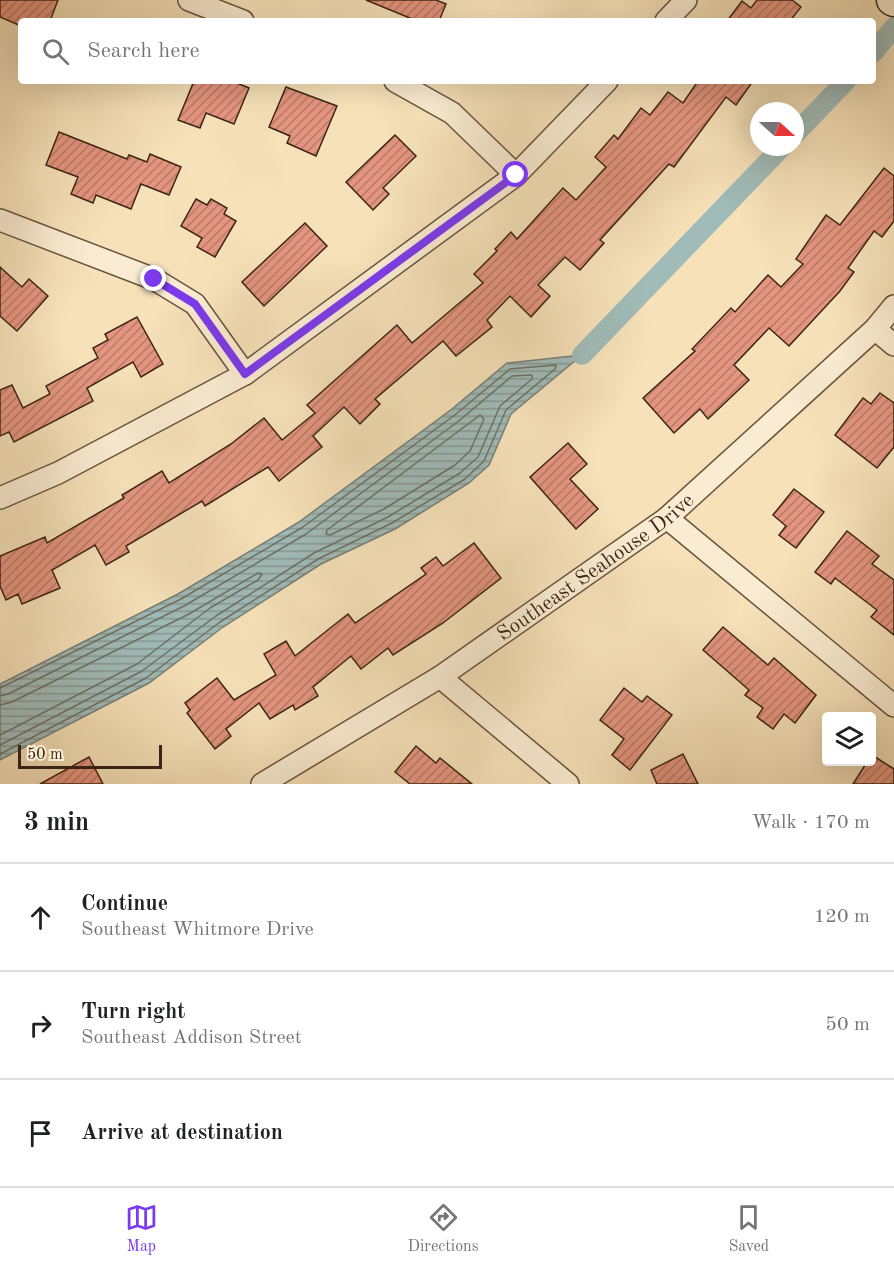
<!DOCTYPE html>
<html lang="en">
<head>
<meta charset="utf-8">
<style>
  body { margin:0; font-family:"Old Standard TT",serif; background:#f6f6f6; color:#202124 }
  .controls { position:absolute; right:18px; bottom:18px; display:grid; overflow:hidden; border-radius:6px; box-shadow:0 6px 24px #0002 }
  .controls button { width:54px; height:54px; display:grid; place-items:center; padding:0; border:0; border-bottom:2px solid #e0e0e0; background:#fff; color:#202124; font:30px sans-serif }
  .compass { position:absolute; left:750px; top:102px; width:54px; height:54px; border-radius:50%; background:#fff; box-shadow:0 6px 24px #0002; rotate:111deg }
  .scale { position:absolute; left:18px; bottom:15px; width:144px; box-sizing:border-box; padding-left:6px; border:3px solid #3c2514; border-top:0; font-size:16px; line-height:21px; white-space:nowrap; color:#3c2514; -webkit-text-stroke:4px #f9ecd2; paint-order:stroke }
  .stop { position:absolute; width:18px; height:18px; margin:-14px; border:4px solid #7c3aed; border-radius:50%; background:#fff }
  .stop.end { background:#7c3aed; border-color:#fff; box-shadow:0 2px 6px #0008 }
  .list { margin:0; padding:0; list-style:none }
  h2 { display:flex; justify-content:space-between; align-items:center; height:78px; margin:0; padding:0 24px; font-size:26px }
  h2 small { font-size:20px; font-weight:400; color:#757577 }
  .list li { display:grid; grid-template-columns:39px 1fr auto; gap:18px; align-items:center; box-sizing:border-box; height:108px; padding:0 24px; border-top:2px solid #e0e0e0 }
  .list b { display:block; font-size:22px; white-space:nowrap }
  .list p { margin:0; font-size:20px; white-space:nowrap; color:#757577 }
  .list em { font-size:20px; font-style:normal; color:#757577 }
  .icon { flex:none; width:33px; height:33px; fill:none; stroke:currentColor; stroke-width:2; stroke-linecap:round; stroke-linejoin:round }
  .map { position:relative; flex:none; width:894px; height:784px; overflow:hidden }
  .search { position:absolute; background:#fff; box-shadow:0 6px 24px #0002; left:18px; right:18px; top:18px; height:66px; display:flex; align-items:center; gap:15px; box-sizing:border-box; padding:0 21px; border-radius:6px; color:#757577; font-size:22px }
  .sheet { height:402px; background:#fff }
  nav { display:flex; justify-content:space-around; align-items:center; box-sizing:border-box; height:84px; border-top:2px solid #e0e0e0; background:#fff; font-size:16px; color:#757577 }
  nav a { display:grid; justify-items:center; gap:3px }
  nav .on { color:#7c3aed }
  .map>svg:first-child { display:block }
  .water { fill:url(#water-rules); stroke:#787f76; stroke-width:1.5 }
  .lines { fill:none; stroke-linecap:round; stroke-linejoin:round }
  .shore { stroke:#6e7066; stroke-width:1.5 }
  .canal { stroke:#a0bbb8; stroke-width:20 }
  .building { fill:url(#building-hatch); stroke:#3c2514; stroke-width:1.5 }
  .street-casing { stroke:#6a543d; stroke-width:24 }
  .secondary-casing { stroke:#3c2514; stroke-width:33 }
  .street { stroke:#f9ecd2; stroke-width:21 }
  .secondary { stroke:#f9ecd2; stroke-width:30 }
  .route { stroke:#7c3aed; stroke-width:8 }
  .labels { text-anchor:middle; stroke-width:5; stroke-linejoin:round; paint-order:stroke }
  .street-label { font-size:21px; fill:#3c2514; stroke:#f9ecd2 }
</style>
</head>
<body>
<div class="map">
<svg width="894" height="784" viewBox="0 0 894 784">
  <defs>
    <pattern id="water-rules" width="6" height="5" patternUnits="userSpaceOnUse" patternTransform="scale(1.5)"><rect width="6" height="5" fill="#a0bbb8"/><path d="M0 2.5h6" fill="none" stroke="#849894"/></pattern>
    <pattern id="building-hatch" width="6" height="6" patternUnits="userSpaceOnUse" patternTransform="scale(1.5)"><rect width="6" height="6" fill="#e4957f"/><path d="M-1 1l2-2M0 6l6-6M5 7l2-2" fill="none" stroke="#ba7967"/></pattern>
  </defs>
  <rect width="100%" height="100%" fill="#f6e1b9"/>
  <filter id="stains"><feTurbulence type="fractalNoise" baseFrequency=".00333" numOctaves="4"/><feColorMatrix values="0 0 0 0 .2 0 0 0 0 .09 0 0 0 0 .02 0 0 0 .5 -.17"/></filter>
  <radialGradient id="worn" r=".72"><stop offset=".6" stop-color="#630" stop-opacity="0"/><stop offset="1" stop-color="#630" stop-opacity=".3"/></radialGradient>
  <path class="water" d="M582,355L511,414L489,465L469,483L395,529L321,564L223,627L149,683L0,760V684L178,594L299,522L452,409L507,363Z"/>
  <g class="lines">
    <g class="shore">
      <path d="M480,415L484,419L470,451L455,465L384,509L330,535L326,534L327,530Z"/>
      <path d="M0,688L181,599L303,527L456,414L510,369L556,365L555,369L506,410L484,461L465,479L392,523L318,559L220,622L146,678L0,754"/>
      <path d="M0,696L8,694L184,606L306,534L460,420L512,376L532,375V379L500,406L478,457L460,473L388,517L314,553L216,616L142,671L0,745"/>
      <path d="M0,705L12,702L189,614L258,573L262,574L258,580L210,608L137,664L0,735"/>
    </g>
    <g class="canal">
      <path d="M873,53L894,27"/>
      <path d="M795,134L846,81"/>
      <path d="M582,355L782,147"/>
    </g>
  </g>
  <g class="building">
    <path d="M0,0H58L50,21H21V26L0,17Z"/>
    <path d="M366,0H436L446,4L439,21H417Z"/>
    <path d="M757,0H792L801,7L790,21H727L742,1L751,8Z"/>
    <path d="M194,81H232L249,88L234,124L206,113L200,128L178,120Z"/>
    <path d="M698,81H753L736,105L726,97L674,167L669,164L600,240L604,243L580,270L565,257L538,285L550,296L531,317L510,296L487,320L492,327L456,356L443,341L375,399L380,404L360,424L344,407L313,436L322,447L279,481L268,467L205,506L202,501L126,546L129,552L106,565L95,545L52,570L60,588L22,604L18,594L6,600L0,586V556L45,537L47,543L124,498L122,495L162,471L169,483L231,444L264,418L282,440L315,413L307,405L397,325L412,343L483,283L474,274L497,251L495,249L511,232L517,239L563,188L576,200L606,167L595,157L614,135L618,139L641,108L650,115L668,92L683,103Z"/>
    <path d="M286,87L337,106L316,156L287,143L290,136L269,127Z"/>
    <path d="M59,132L127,159L129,155L147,162L150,154L181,167L169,195L141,184L131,209L96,195L93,203L71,194L78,177L46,165Z"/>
    <path d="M395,135L416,156L383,188L389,194L373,210L346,182Z"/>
    <path d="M884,168L894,176V221L882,237L874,231L848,268L854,272L840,291L789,346L769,328L734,365L749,380L708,419L700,409L674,433L643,398L695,351L692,349L731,308L735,312L768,275L781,287L803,264L796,259L826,215L840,225Z"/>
    <path d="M196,199L207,205L211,199L227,208L224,214L236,221L215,257L197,247L202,238L181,226Z"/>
    <path d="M305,223L327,246L264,306L242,282Z"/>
    <path d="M0,267L22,287L29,279L48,296L17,331L0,316Z"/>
    <path d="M137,317L163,364L141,377L133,362L87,388L93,401L14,442L9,432L0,436V390L12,385L23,408L50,394L46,386L98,358L93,348L108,340L105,334Z"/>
    <path d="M880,393L894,403V447L877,468L835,435L863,398L871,404Z"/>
    <path d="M568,443L587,464L570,479L598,509L576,529L530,477Z"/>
    <path d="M794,489L824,512L796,548L779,535L786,526L773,515Z"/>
    <path d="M847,531L879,556L872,564L894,580V635L871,617L877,610L835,578L831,584L815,572Z"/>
    <path d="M474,543L501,578L443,623L393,655L388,648L361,669L351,656L313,687L318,696L295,710L293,705L270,719L259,703L226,729L231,736L215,749L187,713L190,710L185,703L217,678L234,700L276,675L264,654L286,641L295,656L348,614L355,623L426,574L421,568L436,557L443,566Z"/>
    <path d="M723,627L768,665L774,658L816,695L795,723L784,714L773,729L757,717L763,708L745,695L749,690L703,650Z"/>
    <path d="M624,688L642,702L647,696L672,715L630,770L612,755L624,739L600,720Z"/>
    <path d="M416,746L436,763L440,758L472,784H410L395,772Z"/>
    <path d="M683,754L698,784H657L651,770Z"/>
    <path d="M872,755L894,769V784H853L867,762H872Z"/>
    <path d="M89,757L103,784H40Z"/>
  </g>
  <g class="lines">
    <g class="street-casing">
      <g id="street">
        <path d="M189,0L243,21"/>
        <path d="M666,21L686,0"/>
        <path d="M395,81L452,113L516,175"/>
        <path d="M0,220L154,279L195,304L245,374"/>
        <path d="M875,329L894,345"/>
        <path d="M0,498L58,473L245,374L516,175L607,81"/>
        <path d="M667,518L894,706"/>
        <path d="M440,677L568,784"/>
        <path id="s1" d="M262,784L440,677L667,518L875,329L894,306"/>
      </g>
    </g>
    <g class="secondary-casing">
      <path id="secondary" d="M892,0L894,1"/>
    </g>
    <use href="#street" class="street"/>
    <use href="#secondary" class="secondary"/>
  </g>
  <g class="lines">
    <path class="route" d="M154,279L195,304L245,374L516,175"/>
  </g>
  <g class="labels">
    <g class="street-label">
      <text dy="7" stroke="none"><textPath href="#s1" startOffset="398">Southeast Seahouse Drive</textPath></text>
    </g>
  </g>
  <rect width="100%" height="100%" filter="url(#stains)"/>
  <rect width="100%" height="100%" fill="url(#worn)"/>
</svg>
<div class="controls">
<button><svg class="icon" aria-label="layers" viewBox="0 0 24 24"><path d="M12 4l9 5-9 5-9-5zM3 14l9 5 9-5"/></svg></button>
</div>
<svg class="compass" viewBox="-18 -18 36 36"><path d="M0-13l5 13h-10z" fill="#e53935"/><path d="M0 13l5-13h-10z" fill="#757577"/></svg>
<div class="scale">50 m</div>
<div class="stop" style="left:516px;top:175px"></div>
<div class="stop end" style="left:154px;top:279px"></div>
<div class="search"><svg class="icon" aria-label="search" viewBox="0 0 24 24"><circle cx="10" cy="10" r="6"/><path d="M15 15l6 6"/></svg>Search here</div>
</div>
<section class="sheet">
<h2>3 min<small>Walk · 170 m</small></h2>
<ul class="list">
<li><svg class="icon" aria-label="ahead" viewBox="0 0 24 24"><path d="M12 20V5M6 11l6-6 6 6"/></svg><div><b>Continue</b><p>Southeast Whitmore Drive</p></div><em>120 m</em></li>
<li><svg class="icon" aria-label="right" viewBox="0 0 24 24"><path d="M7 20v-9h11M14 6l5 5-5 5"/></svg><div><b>Turn right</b><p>Southeast Addison Street</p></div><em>50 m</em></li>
<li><svg class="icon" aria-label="arrive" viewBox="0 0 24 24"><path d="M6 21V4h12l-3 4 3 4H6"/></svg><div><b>Arrive at destination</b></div></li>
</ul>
</section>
<nav>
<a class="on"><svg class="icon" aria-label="map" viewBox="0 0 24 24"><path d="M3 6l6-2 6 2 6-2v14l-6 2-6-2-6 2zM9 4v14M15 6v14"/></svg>Map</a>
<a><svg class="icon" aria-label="directions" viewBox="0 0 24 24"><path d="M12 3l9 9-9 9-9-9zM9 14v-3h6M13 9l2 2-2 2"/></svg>Directions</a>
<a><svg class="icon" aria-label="saved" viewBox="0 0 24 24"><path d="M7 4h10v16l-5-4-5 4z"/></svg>Saved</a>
</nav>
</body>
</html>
